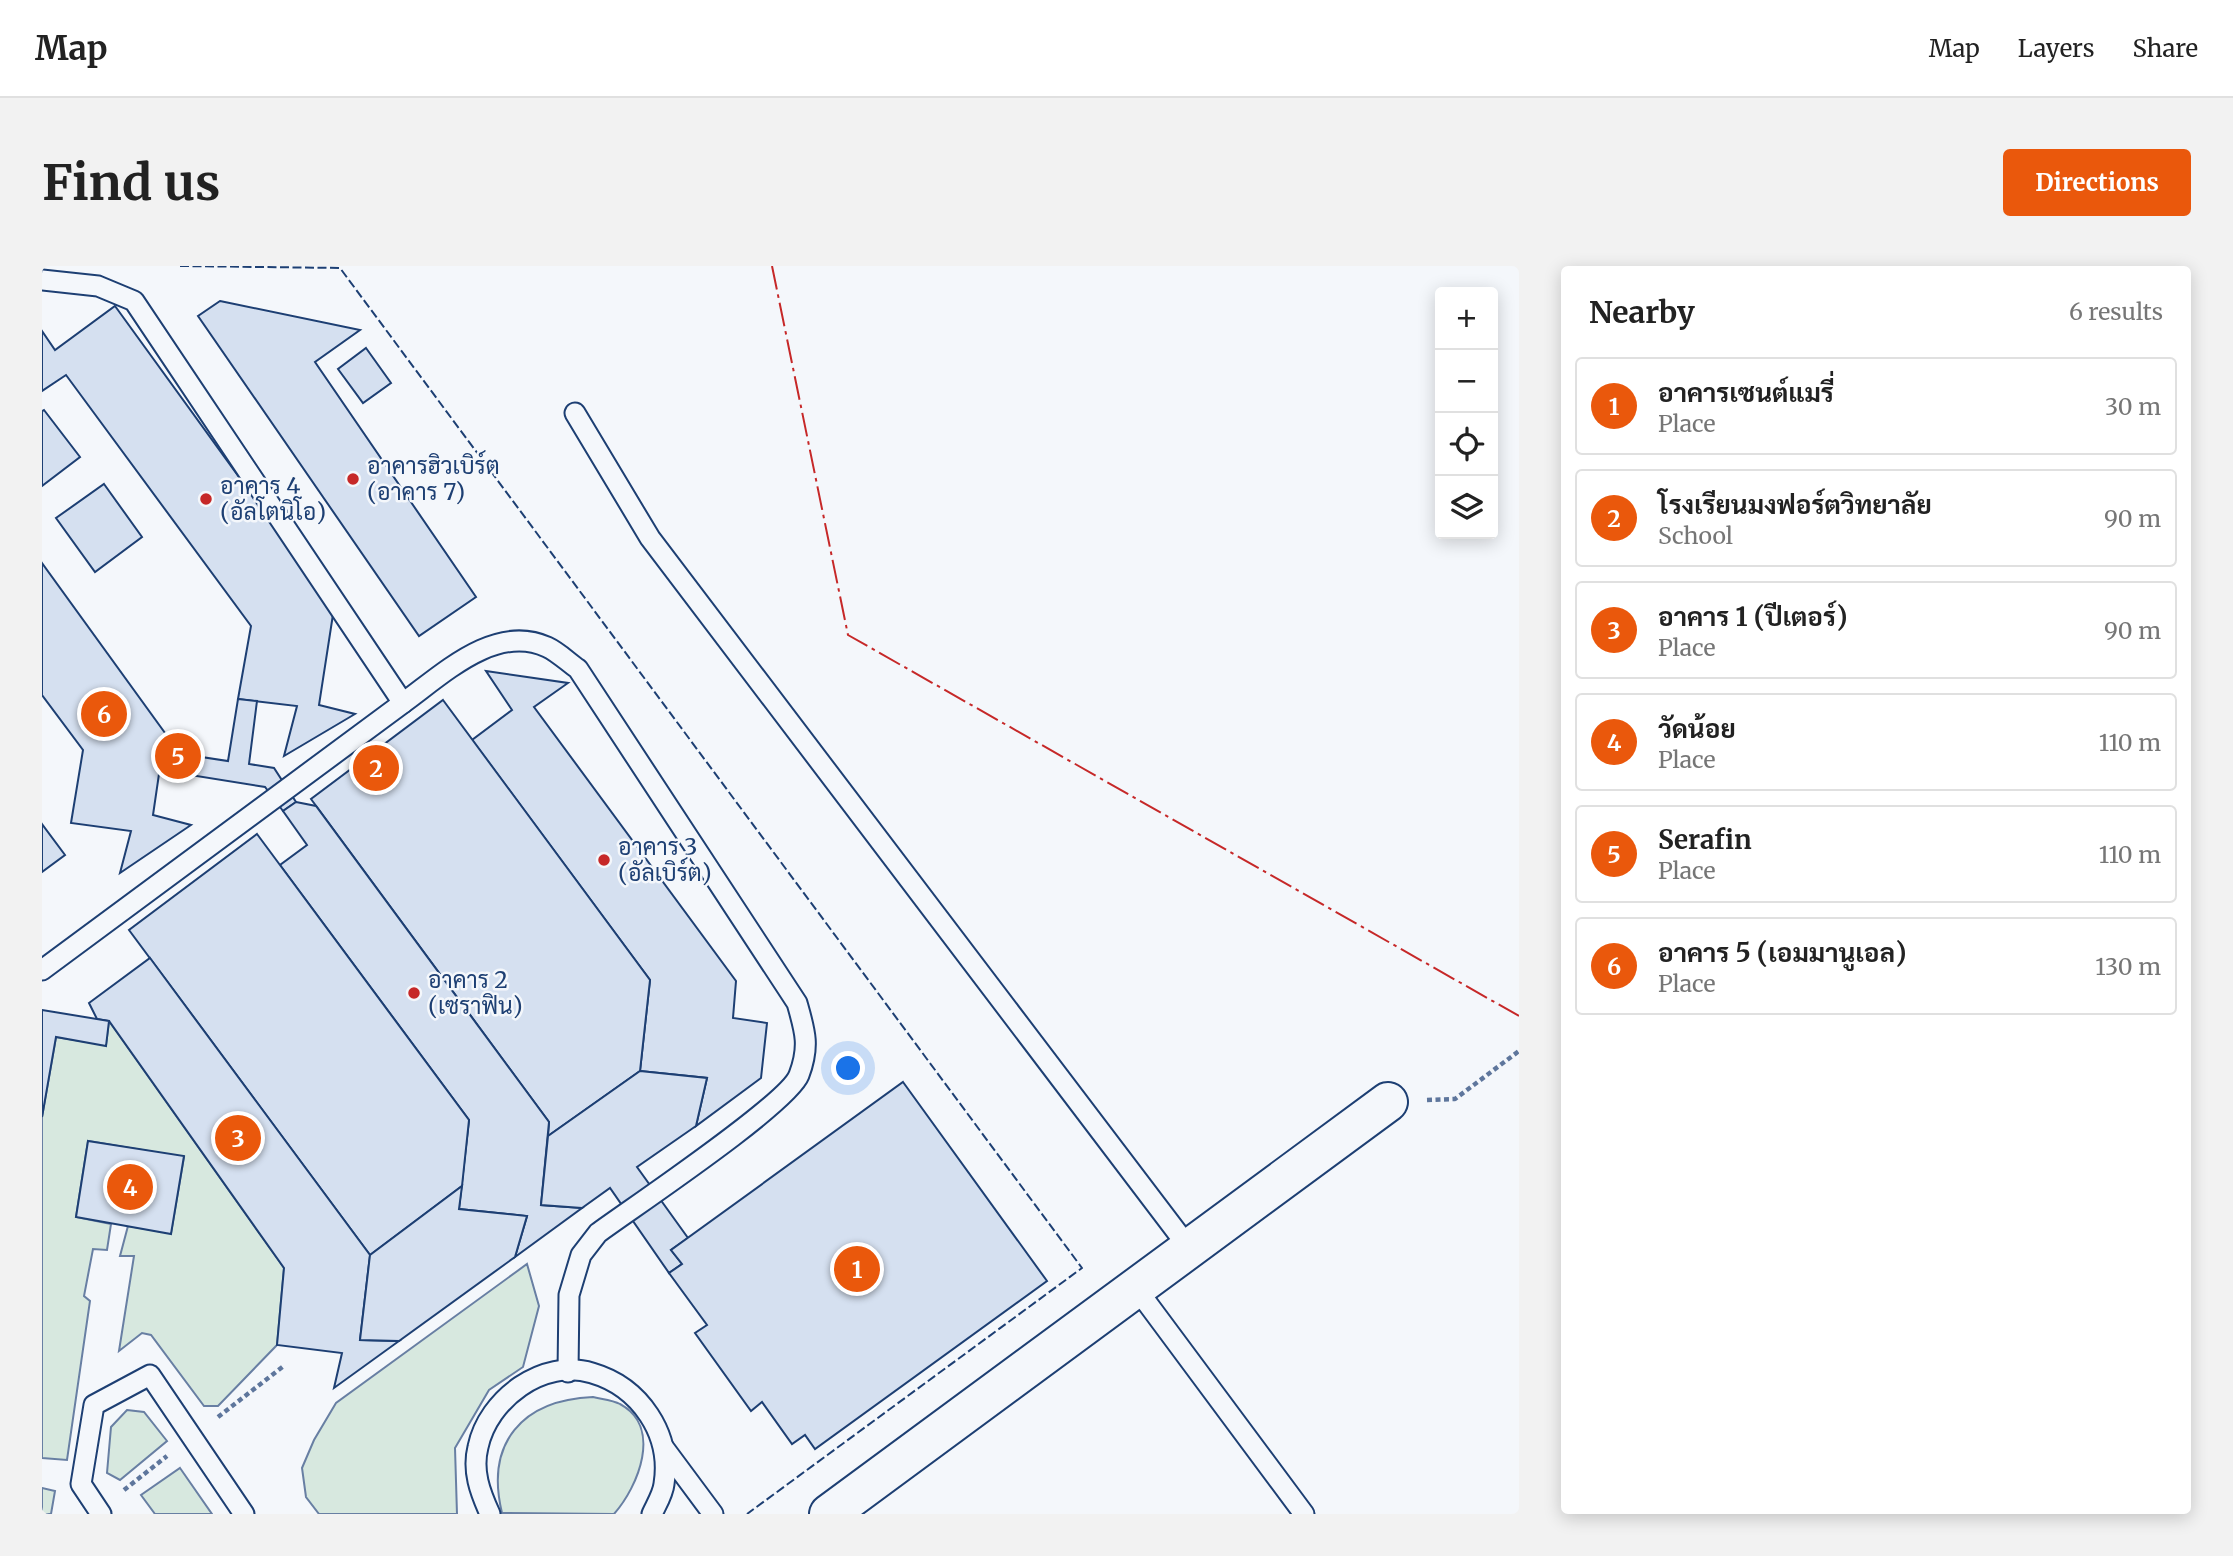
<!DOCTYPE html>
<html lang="en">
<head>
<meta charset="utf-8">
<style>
  body { margin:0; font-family:Merriweather,Sarabun,serif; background:#f2f2f2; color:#222 }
  .controls { position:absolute; right:21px; top:21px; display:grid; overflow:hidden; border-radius:7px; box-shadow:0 4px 18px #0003 }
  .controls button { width:63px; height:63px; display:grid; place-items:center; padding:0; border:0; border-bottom:2px solid #e0e0e0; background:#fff; color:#222; font:35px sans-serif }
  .you { position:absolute; left:807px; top:803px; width:24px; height:24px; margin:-18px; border:5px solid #fff; border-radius:50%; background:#1a73e8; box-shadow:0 0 0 10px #1a73e833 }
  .badge { display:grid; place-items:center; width:46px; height:46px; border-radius:50%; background:#ea580c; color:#fff; font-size:23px; font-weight:700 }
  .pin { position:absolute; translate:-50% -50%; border:4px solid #fff; box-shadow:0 2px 7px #0006 }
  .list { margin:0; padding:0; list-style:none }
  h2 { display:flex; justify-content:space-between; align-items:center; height:91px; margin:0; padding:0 28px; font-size:30px }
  h2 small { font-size:23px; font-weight:400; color:#767676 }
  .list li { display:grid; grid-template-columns:46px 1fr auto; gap:21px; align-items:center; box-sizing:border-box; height:98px; margin:0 14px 14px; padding:0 14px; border:2px solid #e0e0e0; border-radius:7px }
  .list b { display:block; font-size:26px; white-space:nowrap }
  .list p { margin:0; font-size:23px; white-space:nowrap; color:#767676 }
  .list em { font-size:23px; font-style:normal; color:#767676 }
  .icon { flex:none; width:38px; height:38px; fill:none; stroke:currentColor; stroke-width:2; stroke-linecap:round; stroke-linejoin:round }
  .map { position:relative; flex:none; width:1477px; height:1248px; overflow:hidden; border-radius:7px }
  header { display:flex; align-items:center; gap:42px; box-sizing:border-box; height:98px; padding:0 35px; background:#fff; border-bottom:2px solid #e0e0e0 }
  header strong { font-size:33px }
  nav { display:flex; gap:38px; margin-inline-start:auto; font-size:24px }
  .intro { display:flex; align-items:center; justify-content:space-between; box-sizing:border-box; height:168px; padding:0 42px }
  h1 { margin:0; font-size:49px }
  .button { padding:18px 32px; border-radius:7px; background:#ea580c; color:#fff; font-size:24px; font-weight:700 }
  main { display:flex; gap:42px; padding:0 42px }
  aside { flex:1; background:#fff; border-radius:7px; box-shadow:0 4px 18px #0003 }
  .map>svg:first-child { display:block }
  .green { fill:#d7e8df; stroke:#687fa3; stroke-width:2 }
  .building { fill:#d5e0f0; stroke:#1d3f73; stroke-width:2 }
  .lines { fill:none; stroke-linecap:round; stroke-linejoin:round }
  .lane-casing { stroke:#1d3f73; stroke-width:23 }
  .street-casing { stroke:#1d3f73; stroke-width:42 }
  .path { stroke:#5e769c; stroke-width:4.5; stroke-dasharray:5 3.5; stroke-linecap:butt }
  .lane { stroke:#f4f7fb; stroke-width:19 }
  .street { stroke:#f4f7fb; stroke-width:38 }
  .fence { stroke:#1d3f73; stroke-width:2; stroke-dasharray:9 3.5; stroke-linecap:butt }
  .power { stroke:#c62828; stroke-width:2; stroke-dasharray:24 5 3.5 5; stroke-linecap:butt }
  .poi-dot { fill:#c62828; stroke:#f4f7fb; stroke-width:2.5 }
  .labels { text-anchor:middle; stroke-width:5; stroke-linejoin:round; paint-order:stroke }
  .poi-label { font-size:23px; fill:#1d3f73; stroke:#f4f7fb; text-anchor:start }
</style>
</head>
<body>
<header>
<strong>Map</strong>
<nav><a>Map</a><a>Layers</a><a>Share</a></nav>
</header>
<div class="intro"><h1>Find us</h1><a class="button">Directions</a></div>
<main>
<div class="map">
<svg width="1477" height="1248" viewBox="0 0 1477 1248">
  <rect width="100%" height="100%" fill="#f4f7fb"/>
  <g class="green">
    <path d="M67,755L242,1002L235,1079L176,1140H162L109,1069L100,1067L77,1085L92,990H78L86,960L129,967L142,891L46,875L34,951L69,958L65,984L51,983L42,1030L48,1035L25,1194L0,1192V851L14,771L64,779Z"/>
    <path d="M485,998L497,1040L481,1101L447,1124L413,1182L415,1248H277L264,1231L260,1202L272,1174L294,1137Z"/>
    <path d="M551,1131C559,1133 571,1134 578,1138C621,1161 596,1221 572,1248L460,1247C443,1177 480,1134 551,1131Z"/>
    <path d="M85,1144L102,1146L125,1175L78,1214L65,1207L69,1161Z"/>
    <path d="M138,1202L170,1248H113L99,1229Z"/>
    <path d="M0,1222L13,1225L9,1248H0Z"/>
  </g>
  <g class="building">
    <path d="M178,35L318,64L273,96L434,331L377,370L156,50Z"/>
    <path d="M73,40L292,342L277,439L313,448L242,490L255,440L196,433L209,360L24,109L0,125V65L13,84Z"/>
    <path d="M324,82L349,117L321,137L296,103Z"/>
    <path d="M2,144L38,191L0,220V145Z"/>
    <path d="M62,218L100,271L53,306L14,252Z"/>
    <path d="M0,297L123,467L111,549L149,559L78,607L89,565L29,557L41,484L0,429Z"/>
    <path d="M444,405L526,417L492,441L694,715L691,752L725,757L719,812L654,860L665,812L598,805L608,714L430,474L470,444Z"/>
    <path d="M196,433L215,435L207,498L232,502L254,536L241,545L223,521L117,504L120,485L186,495Z"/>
    <path d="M401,434L608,714L598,805L506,870L507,856L269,533Z"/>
    <path d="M254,536L274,540L507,856L499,939L540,942L473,991L485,950L417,943L427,854L238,599L265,579L241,545Z"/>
    <path d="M0,558L23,589L0,606Z"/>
    <path d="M215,568L427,854L420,920L328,989L87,664Z"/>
    <path d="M108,692L328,989L318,1074L357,1075L292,1122L300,1087L235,1079L242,1002L67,755L55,753L47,737Z"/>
    <path d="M0,744L67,755L64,780L14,771L0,851Z"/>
    <path d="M598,805L665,812L654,860L595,901L646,972L629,984L640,998L627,1007L568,922L540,942L499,939L506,870Z"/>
    <path d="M861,816L1005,1015L773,1183L763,1169L750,1178L720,1136L709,1145L653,1067L665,1059L627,1007L640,998L629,984Z"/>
    <path d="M46,875L142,890L129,968L34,951Z"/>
    <path d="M420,920L417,943L485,950L473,991L357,1075L318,1074L328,989Z"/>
  </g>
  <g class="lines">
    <g class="lane-casing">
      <g id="lane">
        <path d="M0,14L56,20L92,35L361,437L0,704"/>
        <path d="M533,147L608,272L1147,982"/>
        <path d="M361,437C400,409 453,357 505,381C516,386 526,396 536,403L755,737C763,765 768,780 757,809C746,838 590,942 556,967L539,989L527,1029L526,1106"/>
        <path d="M1094,1022L1262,1248"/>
        <path d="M622,1182L671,1248"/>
        <path d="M59,1248L39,1218L52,1139L108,1109L202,1248"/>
        <path d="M448,1248C438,1226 430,1205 436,1181C446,1133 501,1092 550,1107C598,1121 630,1168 622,1218C621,1228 614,1239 610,1248"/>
      </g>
    </g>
    <g class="street-casing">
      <path id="street" d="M787,1248L1346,836"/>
    </g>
    <g class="path">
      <path d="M1385,834L1413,833L1477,785"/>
      <path d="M176,1151L243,1099"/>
      <path d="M82,1224L125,1190"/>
    </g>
    <use href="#lane" class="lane"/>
    <use href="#street" class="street"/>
    <path class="fence" d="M138,0L298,2L1040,1002L705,1248"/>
    <path class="power" d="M730,0L806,369L1477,750"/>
  </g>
  <g class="poi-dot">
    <circle cx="311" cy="213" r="7"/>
    <circle cx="164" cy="233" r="7"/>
    <circle cx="562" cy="594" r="7"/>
    <circle cx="372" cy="727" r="7"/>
  </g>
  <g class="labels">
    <g class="poi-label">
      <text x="325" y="208">อาคารฮิวเบิร์ต<tspan x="325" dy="26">(อาคาร 7)</tspan></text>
      <text x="178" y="228">อาคาร 4<tspan x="178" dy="26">(อัลโตนิโอ)</tspan></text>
      <text x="576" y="589">อาคาร 3<tspan x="576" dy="26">(อัลเบิร์ต)</tspan></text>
      <text x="386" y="722">อาคาร 2<tspan x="386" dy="26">(เซราฟิน)</tspan></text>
    </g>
  </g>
</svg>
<div class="controls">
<button>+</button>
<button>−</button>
<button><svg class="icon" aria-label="locate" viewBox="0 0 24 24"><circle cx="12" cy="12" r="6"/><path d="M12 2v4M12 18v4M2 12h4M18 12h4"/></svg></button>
<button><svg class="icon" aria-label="layers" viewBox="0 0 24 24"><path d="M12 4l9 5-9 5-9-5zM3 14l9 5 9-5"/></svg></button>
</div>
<div class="you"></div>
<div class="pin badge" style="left:815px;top:1003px">1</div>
<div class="pin badge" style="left:334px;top:502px">2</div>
<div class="pin badge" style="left:196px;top:872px">3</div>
<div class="pin badge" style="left:88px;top:921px">4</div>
<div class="pin badge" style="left:136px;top:490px">5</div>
<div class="pin badge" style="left:62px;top:448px">6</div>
</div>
<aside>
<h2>Nearby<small>6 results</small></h2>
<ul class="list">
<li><span class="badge">1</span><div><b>อาคารเซนต์แมรี่</b><p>Place</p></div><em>30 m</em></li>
<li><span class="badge">2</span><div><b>โรงเรียนมงฟอร์ตวิทยาลัย</b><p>School</p></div><em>90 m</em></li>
<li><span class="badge">3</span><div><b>อาคาร 1 (ปีเตอร์)</b><p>Place</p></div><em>90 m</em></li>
<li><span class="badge">4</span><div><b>วัดน้อย</b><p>Place</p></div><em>110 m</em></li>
<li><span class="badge">5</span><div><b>Serafin</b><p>Place</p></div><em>110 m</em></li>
<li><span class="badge">6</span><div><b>อาคาร 5 (เอมมานูเอล)</b><p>Place</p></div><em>130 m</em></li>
</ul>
</aside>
</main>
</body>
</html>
